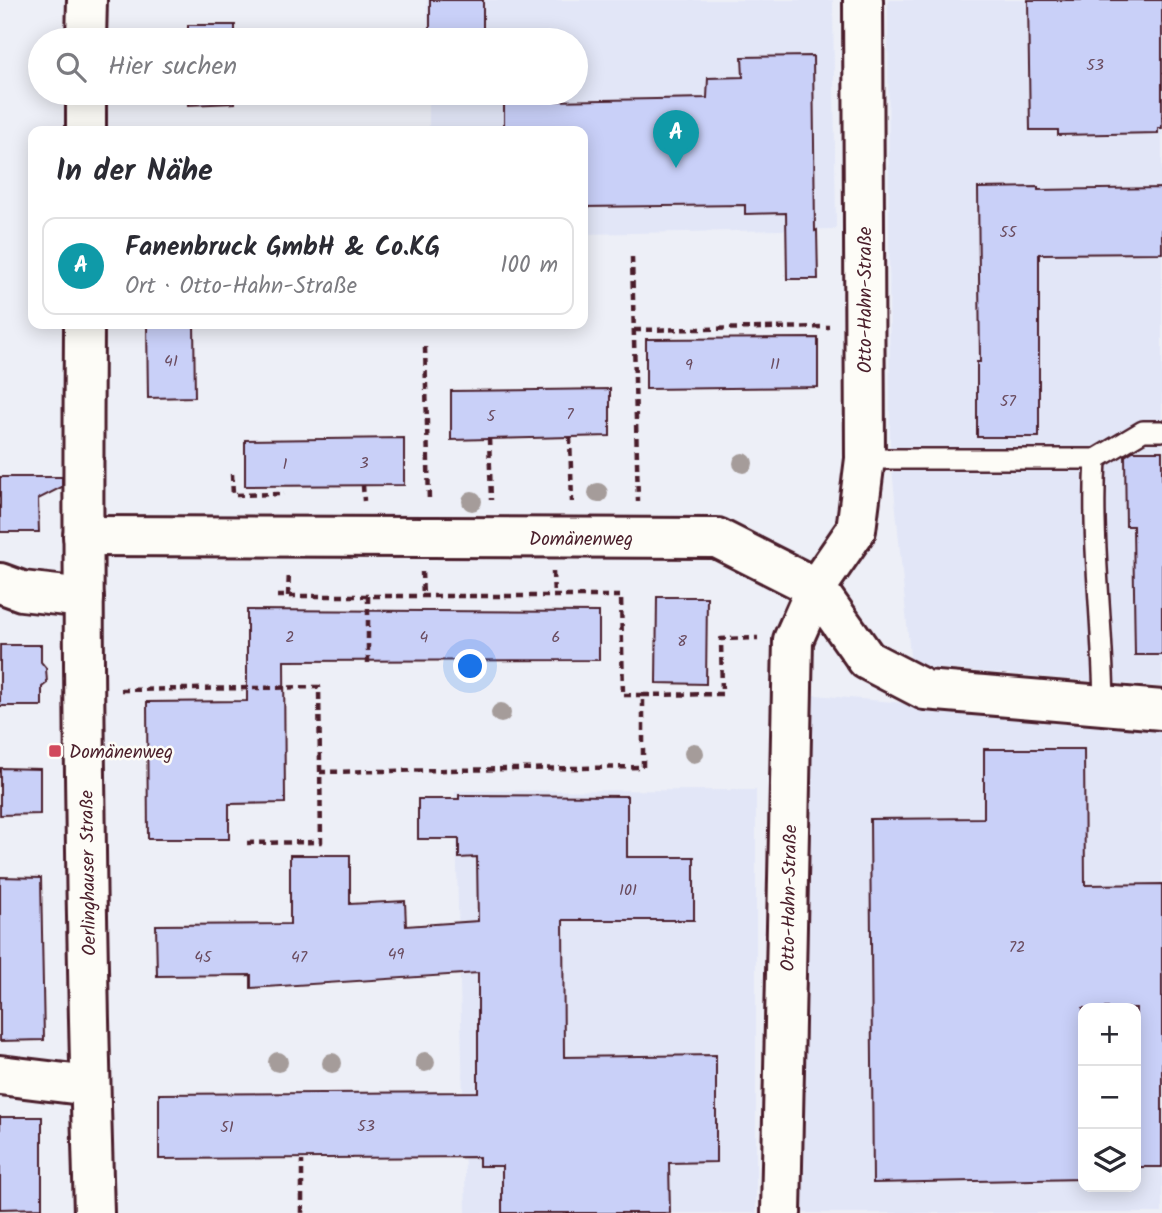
<!DOCTYPE html>
<html lang="de">
<head>
<meta charset="utf-8">
<style>
  body { margin:0; font-family:Kalam,sans-serif; background:#f2f2f3; color:#2b2b33 }
  .controls { position:absolute; right:21px; bottom:21px; display:grid; overflow:hidden; border-radius:14px; box-shadow:0 4px 18px #0003 }
  .controls button { width:63px; height:63px; display:grid; place-items:center; padding:0; border:0; border-bottom:2px solid #e1e1e2; background:#fff; color:#2b2b33; font:35px sans-serif }
  .you { position:absolute; left:471px; top:667px; width:24px; height:24px; margin:-18px; border:5px solid #fff; border-radius:50%; background:#1a73e8; box-shadow:0 0 0 10px #1a73e833 }
  .badge { display:grid; place-items:center; width:46px; height:46px; border-radius:50%; background:#7c3aed; color:#fff; font-size:23px; font-weight:700 }
  .pin { position:absolute; translate:-50% -58px; filter:drop-shadow(0 2px 4px #0008) }
  .pin::after { content:''; position:absolute; top:37px; width:24px; height:21px; background:inherit; clip-path:polygon(0 0,100% 0,50% 100%) }
  .list { margin:0; padding:0; list-style:none }
  h2 { display:flex; justify-content:space-between; align-items:center; height:91px; margin:0; padding:0 28px; font-size:30px }
  h2 small { font-size:23px; font-weight:400; color:#7c7c81 }
  .list li { display:grid; grid-template-columns:46px 1fr auto; gap:21px; align-items:center; box-sizing:border-box; height:98px; margin:0 14px 14px; padding:0 14px; border:2px solid #e1e1e2; border-radius:14px }
  .list b { display:block; font-size:26px; white-space:nowrap }
  .list p { margin:0; font-size:23px; white-space:nowrap; color:#7c7c81 }
  .list em { font-size:23px; font-style:normal; color:#7c7c81 }
  .icon { flex:none; width:38px; height:38px; fill:none; stroke:currentColor; stroke-width:2; stroke-linecap:round; stroke-linejoin:round }
  .map { position:relative; flex:none; width:1162px; height:1213px; overflow:hidden }
  .search { position:absolute; background:#fff; box-shadow:0 4px 18px #0003; left:28px; top:28px; width:560px; height:77px; display:flex; align-items:center; gap:18px; box-sizing:border-box; padding:0 24px; border-radius:38px; color:#7c7c81; font-size:26px }
  .panel { position:absolute; background:#fff; box-shadow:0 4px 18px #0003; left:28px; top:126px; width:560px; height:203px; border-radius:14px }
  .map>svg:first-child { display:block }
  .built { fill:#e2e6f7; fill-rule:evenodd }
  .building { fill:#c9d0f8; stroke:#4a1f2b; stroke-width:2 }
  .lines { fill:none; stroke-linecap:round; stroke-linejoin:round }
  .service-casing { stroke:#4a1f2b; stroke-width:24 }
  .minor-casing { stroke:#4a1f2b; stroke-width:44 }
  .tertiary-casing { stroke:#4a1f2b; stroke-width:44 }
  .path { stroke:#4a1f2b; stroke-width:4.5; stroke-dasharray:7 5; stroke-linecap:butt }
  .service { stroke:#fdfcf7; stroke-width:19 }
  .minor { stroke:#fdfcf7; stroke-width:38 }
  .tertiary { stroke:#fdfcf7; stroke-width:38 }
  .tree { fill:#a59c9a }
  .poi-dot { fill:#d1495b; stroke:#fdfcf7; stroke-width:2.5 }
  .labels { text-anchor:middle; stroke-width:5; stroke-linejoin:round; paint-order:stroke }
  .number-label { font-size:16px; fill:#6a4b5e }
  .street-label { font-size:19px; fill:#4a1f2b; stroke:#fdfcf7 }
  .poi-label { font-size:19px; fill:#4a1f2b; stroke:#fdfcf7; text-anchor:start }
</style>
</head>
<body>
<div class="map">
<svg width="1162" height="1213" viewBox="0 0 1162 1213">
  <rect width="100%" height="100%" fill="#edeff7"/>
  <filter id="ink" filterUnits="userSpaceOnUse"><feTurbulence type="fractalNoise" baseFrequency=".0143" numOctaves="2"/><feDisplacementMap in="SourceGraphic" scale="14" xChannelSelector="R" yChannelSelector="G"/><feConvolveMatrix kernelMatrix="1 2 1 2 8 2 1 2 1" color-interpolation-filters="sRGB"/></filter>
  <g filter="url(#ink)">
    <g class="built">
      <path d="M427,0H833L836,229L583,234V131H429V93H576V40H428Z"/>
      <path d="M888,0H1162V687L911,666L890,447Z"/>
      <path d="M804,694L1162,726V1213H802ZM1083,1008H1136V1187H1083Z"/>
      <path d="M756,790V1213H466L455,791Z"/>
    </g>
    <g class="building">
      <path d="M430,0H483V37L469,38V40H436V38H430Z"/>
      <path d="M1028,0H1162V128H1158V133L1058,135V130H1030Z"/>
      <rect x="188" y="25" width="47" height="15"/>
      <path d="M813,56L815,231L817,230L818,279H787L786,213L745,214V205L583,207V131H504V93H552V101L707,98L708,78L743,77L742,57Z"/>
      <path d="M188,93H235V103L188,105Z"/>
      <path d="M1038,187V190L1162,188V253L1039,254V437H977V362H980L978,188Z"/>
      <path d="M147,324H194L195,397L148,398Z"/>
      <path d="M818,338V387L646,389V339Z"/>
      <path d="M610,389V436L451,440V391Z"/>
      <path d="M404,438V485L245,486V440Z"/>
      <path d="M1133,451H1162V655H1135L1133,526H1126L1125,456Z"/>
      <path d="M0,477H62V487L38,499L39,532H0Z"/>
      <path d="M657,597H707L706,684L656,683Z"/>
      <path d="M247,610L599,612V660L284,661L285,803L229,804V839H148L147,702L247,701Z"/>
      <path d="M0,645H41V662L46,668L47,683L42,687V706H0Z"/>
      <path d="M984,749H1084L1085,885L1162,884V1167H1136V1008H1083V1179L873,1183L870,819L984,818Z"/>
      <path d="M0,768L40,769V814L0,815Z"/>
      <path d="M459,795L627,796V857H694V920H563L564,1057L716,1055V1162L669,1163L670,1213H502V1166H479V1157L159,1159V1094L478,1092V973L251,988V975L157,976L156,925L290,924V855H350V904L405,901L406,926L478,921L477,857L459,858V839H418V799H459Z"/>
      <path d="M0,877L41,878L44,1040L0,1041Z"/>
      <path d="M0,1117H42V1208L0,1209Z"/>
    </g>
    <g class="lines">
      <g class="service-casing">
        <g id="service">
          <path d="M865,459H1096C1091,541 1103,623 1104,705"/>
          <path d="M1096,459L1143,431H1162"/>
        </g>
      </g>
      <g class="minor-casing">
        <g id="minor">
          <path d="M83,536L717,538L816,588L867,660L925,690L1162,710"/>
          <path d="M0,583L22,591L84,598"/>
          <path d="M0,1075L90,1086"/>
          <path d="M781,1213L793,640L816,588L856,530L865,459L863,0"/>
        </g>
      </g>
      <g class="tertiary-casing">
        <g id="tertiary">
          <path d="M86,40L87,0"/>
          <path d="M86,131V93"/>
          <path d="M84,324C82,620 85,917 94,1213"/>
        </g>
      </g>
      <g class="path">
        <path d="M632,257L638,502"/>
        <path d="M634,330L829,327"/>
        <path d="M425,347L429,501"/>
        <path d="M570,437L572,502"/>
        <path d="M489,438L491,500"/>
        <path d="M232,474L233,495L284,494"/>
        <path d="M363,485L364,501"/>
        <path d="M422,572L423,596"/>
        <path d="M553,572L554,596"/>
        <path d="M277,596H621L623,695H643V767L320,772"/>
        <path d="M288,596L289,572"/>
        <path d="M368,596V663"/>
        <path d="M121,690L319,687L321,842L244,843"/>
        <path d="M643,695L722,694L721,639L758,638"/>
        <path d="M302,1213V1161"/>
      </g>
      <use href="#service" class="service"/>
      <use href="#minor" class="minor"/>
      <use href="#tertiary" class="tertiary"/>
    </g>
    <g class="tree">
      <circle cx="743" cy="463" r="10"/>
      <circle cx="598" cy="493" r="10"/>
      <circle cx="472" cy="501" r="10"/>
      <circle cx="501" cy="713" r="10"/>
      <circle cx="694" cy="753" r="10"/>
      <circle cx="278" cy="1062" r="10"/>
      <circle cx="425" cy="1062" r="10"/>
      <circle cx="332" cy="1063" r="10"/>
    </g>
  </g>
  <rect class="poi-dot" x="48" y="744" width="14" height="14" rx="3.5"/>
  <g class="labels">
    <g class="number-label">
      <text x="1095" y="70">53</text>
      <text x="1008" y="237">55</text>
      <text x="171" y="366">41</text>
      <text x="775" y="369">11</text>
      <text x="689" y="370">9</text>
      <text x="1008" y="406">57</text>
      <text x="570" y="419">7</text>
      <text x="491" y="421">5</text>
      <text x="364" y="468">3</text>
      <text x="285" y="469">1</text>
      <text x="290" y="642">2</text>
      <text x="424" y="642">4</text>
      <text x="556" y="642">6</text>
      <text x="682" y="646">8</text>
      <text x="628" y="895">101</text>
      <text x="1017" y="952">72</text>
      <text x="396" y="959">49</text>
      <text x="203" y="962">45</text>
      <text x="299" y="962">47</text>
      <text x="366" y="1131">53</text>
      <text x="227" y="1132">51</text>
    </g>
    <g class="street-label">
      <text transform="translate(864 300) rotate(-90)" y="7">Otto-Hahn-Straße</text>
      <text x="581" y="545">Domänenweg</text>
      <text transform="translate(87 873) rotate(-91)" y="7">Oerlinghauser Straße</text>
      <text transform="translate(788 898) rotate(-89)" y="7">Otto-Hahn-Straße</text>
    </g>
    <g class="poi-label">
      <text x="69" y="758">Domänenweg</text>
    </g>
  </g>
</svg>
<div class="controls">
<button>+</button>
<button>−</button>
<button><svg class="icon" aria-label="layers" viewBox="0 0 24 24"><path d="M12 4l9 5-9 5-9-5zM3 14l9 5 9-5"/></svg></button>
</div>
<div class="you"></div>
<div class="pin badge" style="left:676px;top:168px;background:#0f9aa8">A</div>
<div class="search"><svg class="icon" aria-label="search" viewBox="0 0 24 24"><circle cx="10" cy="10" r="6"/><path d="M15 15l6 6"/></svg>Hier suchen</div>
<section class="panel">
<h2>In der Nähe<small></small></h2>
<ul class="list">
<li><span class="badge" style="background:#0f9aa8">A</span><div><b>Fanenbruck GmbH &amp; Co.KG</b><p>Ort · Otto-Hahn-Straße</p></div><em>100 m</em></li>
</ul>
</section>
</div>
</body>
</html>
